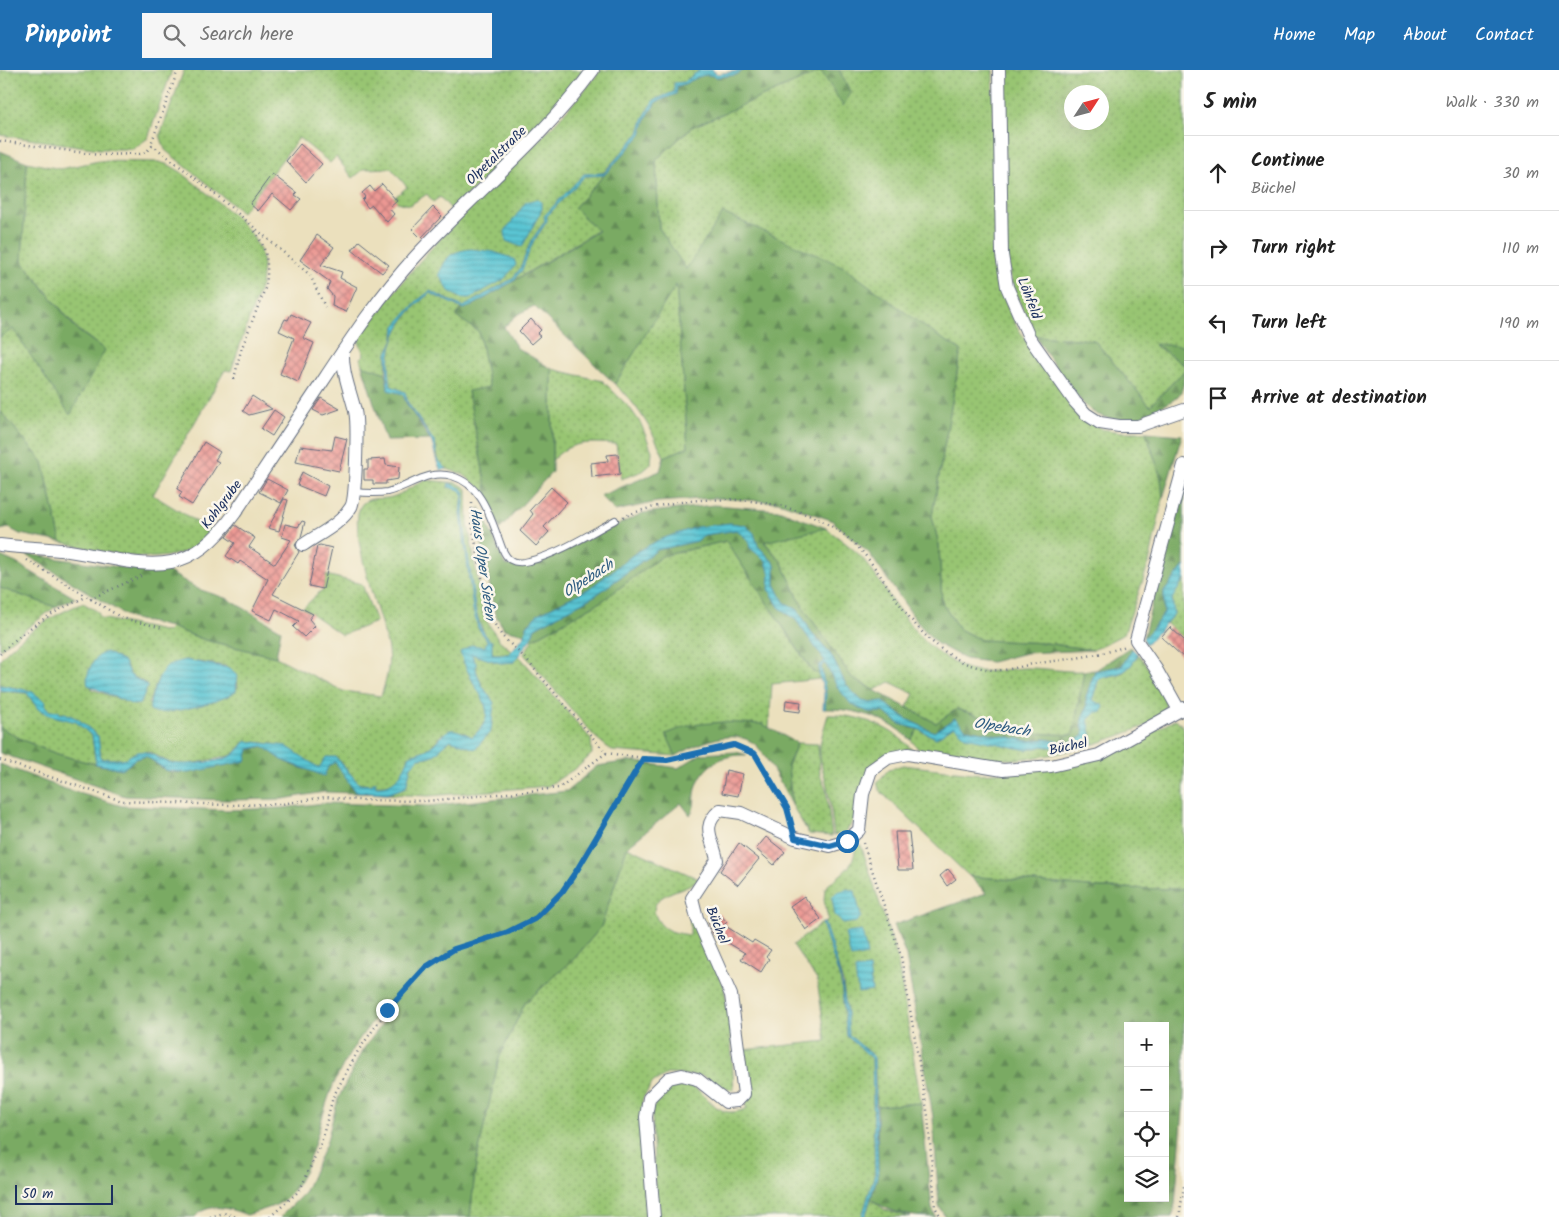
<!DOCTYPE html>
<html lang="en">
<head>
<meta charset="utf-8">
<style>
  body { margin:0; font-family:Kalam,sans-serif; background:#f6f6f6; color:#222 }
  .controls { position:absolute; right:15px; bottom:15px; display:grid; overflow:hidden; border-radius:0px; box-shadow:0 5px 20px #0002 }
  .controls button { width:45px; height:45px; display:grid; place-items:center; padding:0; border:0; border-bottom:1px solid #e0e0e0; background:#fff; color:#222; font:25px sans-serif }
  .compass { position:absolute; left:1064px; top:15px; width:45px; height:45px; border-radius:50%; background:#fff; box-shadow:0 5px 20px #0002; rotate:54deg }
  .scale { position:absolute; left:15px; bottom:12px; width:98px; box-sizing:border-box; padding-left:5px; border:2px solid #1b2f5e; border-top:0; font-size:14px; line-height:18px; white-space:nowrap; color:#1b2f5e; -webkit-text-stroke:4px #fbf7ec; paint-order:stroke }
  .stop { position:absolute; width:15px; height:15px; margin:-11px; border:4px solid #1f6fb2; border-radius:50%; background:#fff }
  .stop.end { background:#1f6fb2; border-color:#fff; box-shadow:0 1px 5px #0008 }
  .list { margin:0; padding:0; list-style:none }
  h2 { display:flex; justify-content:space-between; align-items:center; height:65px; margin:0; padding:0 20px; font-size:21px }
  h2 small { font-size:16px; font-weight:400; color:#767676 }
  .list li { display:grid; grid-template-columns:32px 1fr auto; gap:15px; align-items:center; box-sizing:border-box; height:75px; padding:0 20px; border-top:1px solid #e0e0e0 }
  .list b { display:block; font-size:19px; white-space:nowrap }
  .list p { margin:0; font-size:16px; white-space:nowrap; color:#767676 }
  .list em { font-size:16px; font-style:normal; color:#767676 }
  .icon { flex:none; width:28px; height:28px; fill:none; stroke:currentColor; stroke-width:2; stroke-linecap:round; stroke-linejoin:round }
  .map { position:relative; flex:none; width:1184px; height:1147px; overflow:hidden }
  header { display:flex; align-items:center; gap:30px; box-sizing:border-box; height:70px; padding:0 25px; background:#1f6fb2; color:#fff }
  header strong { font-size:24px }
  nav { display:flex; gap:28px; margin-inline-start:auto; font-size:18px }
  .search { width:350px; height:45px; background:#f6f6f6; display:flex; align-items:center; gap:12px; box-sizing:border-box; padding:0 18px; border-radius:0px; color:#767676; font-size:19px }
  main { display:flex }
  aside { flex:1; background:#fff }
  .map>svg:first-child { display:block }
  .grass { fill:url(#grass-dots); stroke:#5a7a68; fill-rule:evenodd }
  .forest { fill:url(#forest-firs); stroke:#4a6c61; fill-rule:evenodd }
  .water { fill:url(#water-rules); stroke:#3a7a98 }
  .building { fill:url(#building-cross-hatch) }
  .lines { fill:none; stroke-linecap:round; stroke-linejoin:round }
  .lane-casing { stroke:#646d7f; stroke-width:8 }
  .street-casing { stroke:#646d7f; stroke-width:14 }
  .path { stroke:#646d7f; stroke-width:2.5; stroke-dasharray:1 4; stroke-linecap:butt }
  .lane { stroke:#fff; stroke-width:6 }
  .street { stroke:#fff; stroke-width:12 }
  .route { stroke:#1f6fb2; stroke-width:6 }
  .labels { text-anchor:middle; stroke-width:5; stroke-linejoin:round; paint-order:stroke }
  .street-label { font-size:14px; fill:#1b2f5e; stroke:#fbf7ec }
  .water-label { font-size:15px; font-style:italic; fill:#2e5c81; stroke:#fbf7ec }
</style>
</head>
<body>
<header>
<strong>Pinpoint</strong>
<div class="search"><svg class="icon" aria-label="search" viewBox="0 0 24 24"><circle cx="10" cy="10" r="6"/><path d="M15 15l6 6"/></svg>Search here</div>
<nav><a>Home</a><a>Map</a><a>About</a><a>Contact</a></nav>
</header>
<main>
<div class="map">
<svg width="1184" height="1147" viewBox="0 0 1184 1147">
  <defs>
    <pattern id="grass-dots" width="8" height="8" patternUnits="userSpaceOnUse" patternTransform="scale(1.25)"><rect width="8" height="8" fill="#98c572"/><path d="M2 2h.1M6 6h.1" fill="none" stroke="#7ba061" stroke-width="1.8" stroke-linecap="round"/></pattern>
    <pattern id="forest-firs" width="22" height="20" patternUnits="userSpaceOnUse" patternTransform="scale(1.25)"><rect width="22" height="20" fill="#7aaa64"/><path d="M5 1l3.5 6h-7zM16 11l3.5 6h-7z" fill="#638b56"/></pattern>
    <pattern id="water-rules" width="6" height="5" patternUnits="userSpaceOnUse" patternTransform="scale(1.25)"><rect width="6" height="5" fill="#5ac5d3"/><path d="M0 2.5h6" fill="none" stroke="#4aa0ae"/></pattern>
    <pattern id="building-cross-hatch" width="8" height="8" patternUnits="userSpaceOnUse" patternTransform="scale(1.25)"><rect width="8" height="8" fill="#ec9893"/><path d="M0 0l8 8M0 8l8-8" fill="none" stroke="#be7c7b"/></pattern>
  </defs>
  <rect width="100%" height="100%" fill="#fbf7ec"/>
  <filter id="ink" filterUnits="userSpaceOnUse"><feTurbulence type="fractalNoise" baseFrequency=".02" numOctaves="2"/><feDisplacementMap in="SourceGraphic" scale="10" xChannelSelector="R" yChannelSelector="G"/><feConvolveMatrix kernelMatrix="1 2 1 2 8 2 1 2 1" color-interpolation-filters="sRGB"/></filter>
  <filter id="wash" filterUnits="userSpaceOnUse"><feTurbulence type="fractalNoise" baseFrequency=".0096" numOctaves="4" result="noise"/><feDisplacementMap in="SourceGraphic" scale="20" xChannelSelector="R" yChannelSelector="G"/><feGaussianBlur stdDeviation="1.12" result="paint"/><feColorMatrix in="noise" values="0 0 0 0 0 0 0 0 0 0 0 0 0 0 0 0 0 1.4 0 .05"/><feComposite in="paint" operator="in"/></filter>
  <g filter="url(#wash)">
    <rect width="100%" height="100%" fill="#ebe0bd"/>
    <g class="grass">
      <path d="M0,0H172L148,68L133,79H100L0,65Z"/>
      <path d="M184,0H583L544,49L452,140L440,127L433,132L427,124L410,135L397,132L394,128L407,117L391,98L364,99L353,108L336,87L330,93L299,68L242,142L165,80L160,65Z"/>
      <path d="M601,0H700L674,22L654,30L644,47L639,63L603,103L584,104L545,146V151L531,171L520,199L512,209L463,237L430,221L395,256L394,269L387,283L386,303L362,295L360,288L364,285L358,269C378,243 398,216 420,191C478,125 547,70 601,0Z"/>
      <path d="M839,0H993C993,46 993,91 995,137C996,174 995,215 1013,249C1031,285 1074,327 1101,359L1122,362H1146L1161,408L1163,428L1149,493L1124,564L1093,580L1046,573L981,570L959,559L942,533L939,475L932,446L961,280L723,143L686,200L659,158L656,90L692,57L821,1L851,23Z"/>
      <path d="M1004,0H1184V276L1155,275L1184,295V301L1150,336L1094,270L1035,266L1012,216L1006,185ZM1072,22H1102V52H1072Z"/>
      <path d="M99,91L159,92L169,95L181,102L235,146L252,165L260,180L263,195L261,215L231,301L225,300L153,425L215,463C172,504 113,483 61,472L43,392L0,341V267L13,259L105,280L78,260L22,191L27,92L60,99Z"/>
      <path d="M604,105L574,138L598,160L510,213C524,201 525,186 534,171C538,163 547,156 546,146L585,106Z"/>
      <path d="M676,214L688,377L664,387C650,356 639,337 615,314Z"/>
      <path d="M430,223L462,238L456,246L479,261L489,317L468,322L489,432L479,417L464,405L447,399L439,392L435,373L408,333L405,323L391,316C384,275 398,249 430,223Z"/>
      <path d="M552,299L603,311L630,338L641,354L652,381L651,394L643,401L621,409L616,374C591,373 570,369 552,391Z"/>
      <path d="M426,410L458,413L467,419L468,454L484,547L499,570L512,581L509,584H492C488,567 478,554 475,537C471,509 463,472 463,444C463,433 466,428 461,418L450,415L449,417L460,420L463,423L461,444L478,558L487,570L485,578L460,583C464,591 467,600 471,608C485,632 497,646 472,667L463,662L442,664L429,679L411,685C396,720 393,716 359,714L336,687L319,699L286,676L246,671L233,685L186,695L170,693L148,681L126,689H101L98,666L78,649L50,641L31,621L0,615V589C22,564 52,545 83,533L97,541L101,548L168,562L170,557L205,570L276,587L343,621L381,626C387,608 391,593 387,574C382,550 343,450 363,433C372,426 382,430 392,427C403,424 415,414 426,410ZM106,582L124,592L130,605L145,613L136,635L91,619ZM185,590L226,596L237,606L238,617L148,634C158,611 158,597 185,590Z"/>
      <path d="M826,458C838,468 854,478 864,490C894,529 915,577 963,597C985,606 1005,598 1027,598C1046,598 1064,602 1084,601L1073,665L1030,663L957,639L936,653L907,637L914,624L890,612L875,620L853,609L803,537L781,491L764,471Z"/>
      <path d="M726,471L812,601L819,604L820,609L772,614L769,658L762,654L667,664L676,686L612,681L594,666L524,584L533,569L602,531L662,486Z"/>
      <path d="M326,505L362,514L376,552L342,565L303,538L323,519Z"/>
      <path d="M1184,509V569L1166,553L1174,544L1172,528Z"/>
      <path d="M0,518L55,537L0,579Z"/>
      <path d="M470,583L501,593L514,592L518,585L521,588L591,669L592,684L579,696L548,716L429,726L387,724L406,717L411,696L419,688C444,686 435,678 451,670L476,678L494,633L481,614Z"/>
      <path d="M1138,584C1146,595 1169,624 1165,637C1162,651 1140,658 1129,662C1093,676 1056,686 1018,689C986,691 952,685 920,681L911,670L918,659L936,668L954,656L1027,680L1043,676L1067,679L1093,673L1088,650L1096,642L1092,630L1099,608C1120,604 1127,605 1138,584Z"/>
      <path d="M0,621L27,623L38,639L76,652L92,666L96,694C62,687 30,676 0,657Z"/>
      <path d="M828,645C858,644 894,657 913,681L883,687L856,747L846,762L834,765C832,751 831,736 828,722C826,706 818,692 820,675C822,664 825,655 828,645Z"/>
      <path d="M1176,649L1184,658V819L1100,818L969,806L880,721L877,713L889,699L903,695L981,704L1028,700L1132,673Z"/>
      <path d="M797,673L818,674L820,704L826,719L832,766L809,764L792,735L788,696Z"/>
      <path d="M861,775L897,887L921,1033L877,1036L874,987L849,965L843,912L824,853L828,849L824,830L825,818C841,802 853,801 856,776Z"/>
      <path d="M627,777L699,809C687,821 643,823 657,849C664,862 677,863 690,865V842L724,916L730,954L734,1020L728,1019L703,1006L667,1004L652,1013L642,1030L647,1147H470L476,1094L499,988L525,933L574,889L601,857Z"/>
      <path d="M822,853L841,912L847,966L872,988L875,1103L862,1147H656L652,1045C655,1021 676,1005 699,1021C706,1027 712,1035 720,1039C729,1044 737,1042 746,1039L747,1018L743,980L826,971L817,910L793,875Z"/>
      <path d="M871,1129L885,1140L911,1147H865Z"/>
    </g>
    <g class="forest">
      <path d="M744,0H839L851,23L843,36L821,1L692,57L656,90L659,158L686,199L723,143L844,197L933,263L961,280L932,446L939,475L942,533L959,559L981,570L1046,573L1093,580L1026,583L991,592L965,589L936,573L918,553L869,483L831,450L779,432L714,428L657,432L615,441L600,426L660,401L664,387L688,377L676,215L615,314L534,236L517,245L504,257L517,278L552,299V402L500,459L489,432L468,321L489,317L479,262L456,246L462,238L472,236L598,161L574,138L641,65L646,48L656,32L676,24L677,16C694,13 699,0 716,7L736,5Z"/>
      <path d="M0,81L27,92L22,191L77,260L105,280L70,345L13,259L0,267Z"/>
      <path d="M1035,266L1094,270L1150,336L1184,301C1184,325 1180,327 1159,338C1153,341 1145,346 1138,348C1125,351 1105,350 1093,342C1074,329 1049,286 1035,266Z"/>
      <path d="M1154,274L1184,276V295Z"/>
      <path d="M362,295L386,303L388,319L403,324L406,333L430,370L386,371Z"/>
      <path d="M0,341L43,392L61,472L20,464L9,458L0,460Z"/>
      <path d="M1146,362L1182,365L1163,428L1161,408Z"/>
      <path d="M1184,411V496L1164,522V543L1153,558L1143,568Z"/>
      <path d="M714,435L778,440L826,458L764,472L781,491L803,537L853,609L936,653L957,639L1030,663L1073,665L1084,601L1096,600L1130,577L1132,579L1122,596L1095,601L1086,627L1087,637L1082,649L1084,666L1069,673L1044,669L1029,671L966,659L955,648L934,662L906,649L882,631L871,633L861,631L846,615L831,585L813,565L798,540L784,532L775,514V494L758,476L745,455L638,481L590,518L538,544L527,556L525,564L504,559L495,544L478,453L480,437L505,495L527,497L643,443Z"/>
      <path d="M737,460L748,470L751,478L766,491L770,505L769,519L779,537L796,550L825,591L819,596V604L813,602L726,471L662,486L602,531L533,569L531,568L535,558L596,525L657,480L697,471L704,465Z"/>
      <path d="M25,484L126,498L164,499L198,519L228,529L281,560L276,587L205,570L170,557L130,548Z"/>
      <path d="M0,486L16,493L75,528L55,537L0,518Z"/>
      <path d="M826,593L838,618L868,642H884L900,654L918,659L911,670C889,649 855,638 825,639V623L821,596Z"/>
      <path d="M722,652L762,654L797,673L788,696L792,735C786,723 765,683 756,675C734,656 697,674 676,686L666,664L690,655Z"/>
      <path d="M0,657C38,681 79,692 123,699L135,689L147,686C152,690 159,697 165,700C191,712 236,682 263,676C285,692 310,711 335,692L355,721L387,724L324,722L283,729L226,730L125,726L0,683Z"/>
      <path d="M736,682L747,685C724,684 702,694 696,719C693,730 697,735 690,745L681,733L627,777L601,857L574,889L525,933L499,988L476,1094L470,1147H280L304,1123L326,1074L338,1029L362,981L386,949L379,944C358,968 340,996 329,1026C318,1056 309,1114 280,1133C271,1138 258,1141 247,1145C231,1139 209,1131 195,1147H0V694L62,718L122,736L227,740L283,738L324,733L428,736L567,721L597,696L630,691L678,698L701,684Z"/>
      <path d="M969,806L1100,818L1184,819V1025L1175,1134L1172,1147H945L939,1136L933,1047L906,886L894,855L986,823ZM1128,956H1165V1128H1128Z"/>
      <path d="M921,1033L932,1139L936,1147C911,1147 892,1144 871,1129L878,1103L877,1036Z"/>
    </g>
    <g class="water">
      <path d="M700,0H712L717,4L744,0L736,5L716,7C701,0 693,13 677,16L676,24L656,32L646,48L641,65L604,105L585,106L547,146V151L533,172L522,200L513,211L472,236L463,239L430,223C398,248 384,275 391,316L405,322L408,333L435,373L437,389L447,399L441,400C435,391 435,382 432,373C425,355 409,343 403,324L388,320L387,283L394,269L395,256L417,231L430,221L463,237L512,209L520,199L531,171L545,151L544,146L584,104L604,103L639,63L644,47L654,30L674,22V13L684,12Z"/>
      <path d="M537,129L542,133V139L522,177L506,171L505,161L526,132Z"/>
      <path d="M471,179L494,182L514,189L516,195L503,210L470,228H461L449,221L439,204C448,185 450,182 471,179Z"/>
      <path d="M449,413L461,418L465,422L463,444L475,539L480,557L489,570L492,571V584H509L525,565L527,556L538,544L590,518L638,481L661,469L697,457L730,453L745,455L754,463L758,476L775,494V514L784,532L798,540L813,565L831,585L846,615L862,631L871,633L882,631L906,649L934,662L955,648L966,659L1029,671L1044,669L1069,673L1084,666L1082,649L1087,637L1086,627L1095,601L1122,596L1132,579L1138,584C1127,605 1120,603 1099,608L1092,630L1104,636L1102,642H1096L1088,650L1093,673L1067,679L1043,676L1027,680L966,667L954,656L936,668L918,659L900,654L884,642H868L851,634L838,618L825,593L821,597L826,623L825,639H823L824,623L819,604V596L825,591L796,550L779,537L769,519L770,505L766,491L750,478L748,470L737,460L704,465L697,471L657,480L596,525L535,558L531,568L514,592L500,593L471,584L476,593V600L481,614L494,633L491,661L475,679L451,670C435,678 444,686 419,688L411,696L406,717L387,724L355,722L335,692L328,697L324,706L282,690L263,676L249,679L246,691L188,703L166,700L146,686L135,689L123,699L96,694L92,666L76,652L49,645L38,639L27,623L0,620V615L31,621L46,632L45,636L50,641H59L60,644L65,643L78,649L98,666L101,689H126C144,672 154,689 171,693C185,696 221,692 233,685C238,682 242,675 246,671L286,676L319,698L326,687H336L359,714L371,715L376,711L375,716C396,718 403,702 410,685C416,683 425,681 429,678C450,663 443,652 472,667C498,646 484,632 471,608C467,600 463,591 460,582L471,575L485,577L487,570L478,558L473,540L461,444L463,423L460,420L448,417Z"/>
      <path d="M1184,496V509L1172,529L1174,544L1146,575L1143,568L1153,558L1164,543V522Z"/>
      <path d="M106,582L124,592L130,605L148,616L140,634L133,635L88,615C84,605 95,584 106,582Z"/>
      <path d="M185,590L230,598L237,606L236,621C226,631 164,646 151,642C146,635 159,604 166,597C171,593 178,592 185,590Z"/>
      <path d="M848,819L855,821L861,847L856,852L843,854L835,845L832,827L837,822Z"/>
      <path d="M822,853H824C837,890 847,926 849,965L874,987L878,1103L865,1147H862L875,1103L872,988L847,966L841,912Z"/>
      <path d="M862,861L867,885L851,888L845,863Z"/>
      <path d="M869,898L872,921L858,923L855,900Z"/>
    </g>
    <g id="blocks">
      <g class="building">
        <path d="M300,74L322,94L306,112L286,91Z"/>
        <path d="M272,104L297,123L295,125L301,129L291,140L272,124L258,141L250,134Z"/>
        <path d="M382,114L397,131L389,138L394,144L387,152L372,135L368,138L362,130L365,127L362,123L370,116L374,121Z"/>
        <path d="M433,137L442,146L421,168L412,159Z"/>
        <path d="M317,165L334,177L321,195L342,202L340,208L357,217L346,242L332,236L333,226L327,219L330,212L300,190Z"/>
        <path d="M359,171L389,195L382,203L352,180Z"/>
        <path d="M291,244L311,253L303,268L314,273L298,312L280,304L294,268L279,261L285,249L288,250Z"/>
        <path d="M531,249L541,260L537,264L540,266L531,274L519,261Z"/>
        <path d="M252,326L272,339L249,345L243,341Z"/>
        <path d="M321,328L340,339L323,345L313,340Z"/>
        <path d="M274,340L284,347L272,366L261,359Z"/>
        <path d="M335,366L347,369L339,401L296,392L300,376L332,380Z"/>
        <path d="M204,372L220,382L215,390L219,392L192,435L179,427L182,422L177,419Z"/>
        <path d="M618,384L620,404L592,407L591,393L608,391L607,385Z"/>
        <path d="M385,389L386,395L399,397L398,409L386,411V414H373V410H364V399H368V390Z"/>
        <path d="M302,402L328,416L324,426L297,415Z"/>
        <path d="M267,409L288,420L281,433L259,422Z"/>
        <path d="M551,417L567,432L544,457L549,462L536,476L520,461L533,444L530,440Z"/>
        <path d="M284,429L288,430L279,461L268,458Z"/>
        <path d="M302,451L305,452L301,467L295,475L299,482L273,524L313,544L309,549L315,556L304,567L293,557L299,551L276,539L271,550L252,541L268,509L240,491L238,494L226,486L235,473L226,467L235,455L255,468L249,477L275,494L291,470L282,467L285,454L298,457Z"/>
        <path d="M320,475L332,478L323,519L309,516L317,476Z"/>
        <path d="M1170,557L1184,570V588L1161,567Z"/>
        <path d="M786,630L801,632L800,642L785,640Z"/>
        <path d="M726,700L743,704L738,726L722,723Z"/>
        <path d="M895,762H909L913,800H898Z"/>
        <path d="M766,767L785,782L774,795L756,779Z"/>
        <path d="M739,773L759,789L738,815L720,801Z"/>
        <path d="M948,799L956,809L947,816L940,806Z"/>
        <path d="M804,826L821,849L806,860L790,836Z"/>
        <path d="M719,843L727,852L724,855L752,873L754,870L771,880L766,887L769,889L761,902L741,889L745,883L713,864L708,852Z"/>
      </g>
    </g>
  </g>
  <g filter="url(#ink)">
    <use href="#blocks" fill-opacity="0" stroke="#646d7f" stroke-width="1"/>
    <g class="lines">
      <g class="lane-casing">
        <path id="lane" d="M353,422C365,423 376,424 387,422C410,417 427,399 452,406C480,414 489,443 498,467C501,474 502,482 508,488C513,493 522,493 529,491C556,485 590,464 615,450"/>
      </g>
      <g class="street-casing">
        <g id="street">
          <path d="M999,0L1002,185L1007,217L1029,267L1075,332L1086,344L1100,353L1119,356H1138L1184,340"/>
          <path d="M0,475C23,478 46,478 69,481C144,493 183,515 235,443C264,400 292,357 321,314C350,270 380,225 416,186C474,123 542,70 593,0"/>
          <path d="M303,475C319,464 341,454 351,437C356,429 358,353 355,341C350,320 342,303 343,281"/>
          <path d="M1179,640L1156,599L1136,570L1184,395"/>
          <path d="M654,1147L646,1047L649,1028L669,1008L682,1005L697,1009L726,1032L737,1031L744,1024L731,925L697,848L692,828L717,790C713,768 700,757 720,740L741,743L795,768L830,776L847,771L859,760L863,724L871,700L888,688L908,684L1003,700L1051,696L1099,685L1184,638"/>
        </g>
      </g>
      <g class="path">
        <path d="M178,0L151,74L208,118L310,205L325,237"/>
        <path d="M0,71L99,85L140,84L146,82L153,75"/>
        <path d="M234,309L241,280L266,216C269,195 267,176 253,159"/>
        <path d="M472,433V453L489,545L502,566L524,587L606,683L667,691L734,675L755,684L787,738L791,753"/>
        <path d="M623,447C693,418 814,421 865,485C898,526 913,568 963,592C971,596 984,599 992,600C1005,602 1021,596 1033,594C1065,589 1096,587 1126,576"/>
        <path d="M27,490L122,548L163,558"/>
        <path d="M90,529L141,506"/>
        <path d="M0,584C24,559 54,541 86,527"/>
        <path d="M0,690L122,731L228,735L282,734L325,727L358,730L427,731L559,718L606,683"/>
        <path d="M863,773L901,886L928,1046L935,1137L941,1147"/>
        <path d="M210,1147L224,1143L237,1147"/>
        <path d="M270,1147L300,1120L321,1073L333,1027L358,981L387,940L426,897L454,879L508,862L536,848L562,822L577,800L643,689"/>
        <path d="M1179,1147L1184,1116"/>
      </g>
      <use href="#lane" class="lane"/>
      <use href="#street" class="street"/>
    </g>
  </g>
  <g class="lines" filter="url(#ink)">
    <path class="route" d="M387,940L426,897L454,879L508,862L536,848L562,822L577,800L643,689L667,690L734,675L755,684L787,738L795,768L830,776L847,771"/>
  </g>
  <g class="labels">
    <g class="street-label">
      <text transform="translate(496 85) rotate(-44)" y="5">Olpetalstraße</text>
      <text transform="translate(1030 228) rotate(69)" y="5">Löhfeld</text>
      <text transform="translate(221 434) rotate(-53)" y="5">Kohlgrube</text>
      <text transform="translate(1068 676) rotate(-12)" y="5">Büchel</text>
      <text transform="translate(718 855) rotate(68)" y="5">Büchel</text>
    </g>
    <g class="water-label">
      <text transform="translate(483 494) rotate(82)" y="5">Haus Olper Siefen</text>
      <text transform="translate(588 508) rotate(-33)" y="5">Olpebach</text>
      <text transform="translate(1002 657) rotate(9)" y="5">Olpebach</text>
    </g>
  </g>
</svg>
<div class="controls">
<button>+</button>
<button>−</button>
<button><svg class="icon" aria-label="locate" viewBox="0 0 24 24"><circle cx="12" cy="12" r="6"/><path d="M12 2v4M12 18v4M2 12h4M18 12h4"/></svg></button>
<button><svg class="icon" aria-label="layers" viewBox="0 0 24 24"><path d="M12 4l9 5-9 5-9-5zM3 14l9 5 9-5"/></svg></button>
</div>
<svg class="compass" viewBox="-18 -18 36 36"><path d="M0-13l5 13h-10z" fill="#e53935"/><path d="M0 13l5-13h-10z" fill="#767676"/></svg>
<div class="scale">50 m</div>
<div class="stop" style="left:847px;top:771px"></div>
<div class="stop end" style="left:387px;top:940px"></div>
</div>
<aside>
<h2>5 min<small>Walk · 330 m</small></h2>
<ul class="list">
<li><svg class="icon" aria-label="ahead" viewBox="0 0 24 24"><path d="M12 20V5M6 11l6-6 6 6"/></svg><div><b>Continue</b><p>Büchel</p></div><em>30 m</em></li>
<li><svg class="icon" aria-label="right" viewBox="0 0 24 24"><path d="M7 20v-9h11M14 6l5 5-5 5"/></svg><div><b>Turn right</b></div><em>110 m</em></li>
<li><svg class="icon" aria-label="left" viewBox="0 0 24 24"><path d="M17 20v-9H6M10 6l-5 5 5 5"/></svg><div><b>Turn left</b></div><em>190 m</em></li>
<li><svg class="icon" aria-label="arrive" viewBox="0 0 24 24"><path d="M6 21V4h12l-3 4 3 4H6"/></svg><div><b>Arrive at destination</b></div></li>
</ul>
</aside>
</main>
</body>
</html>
